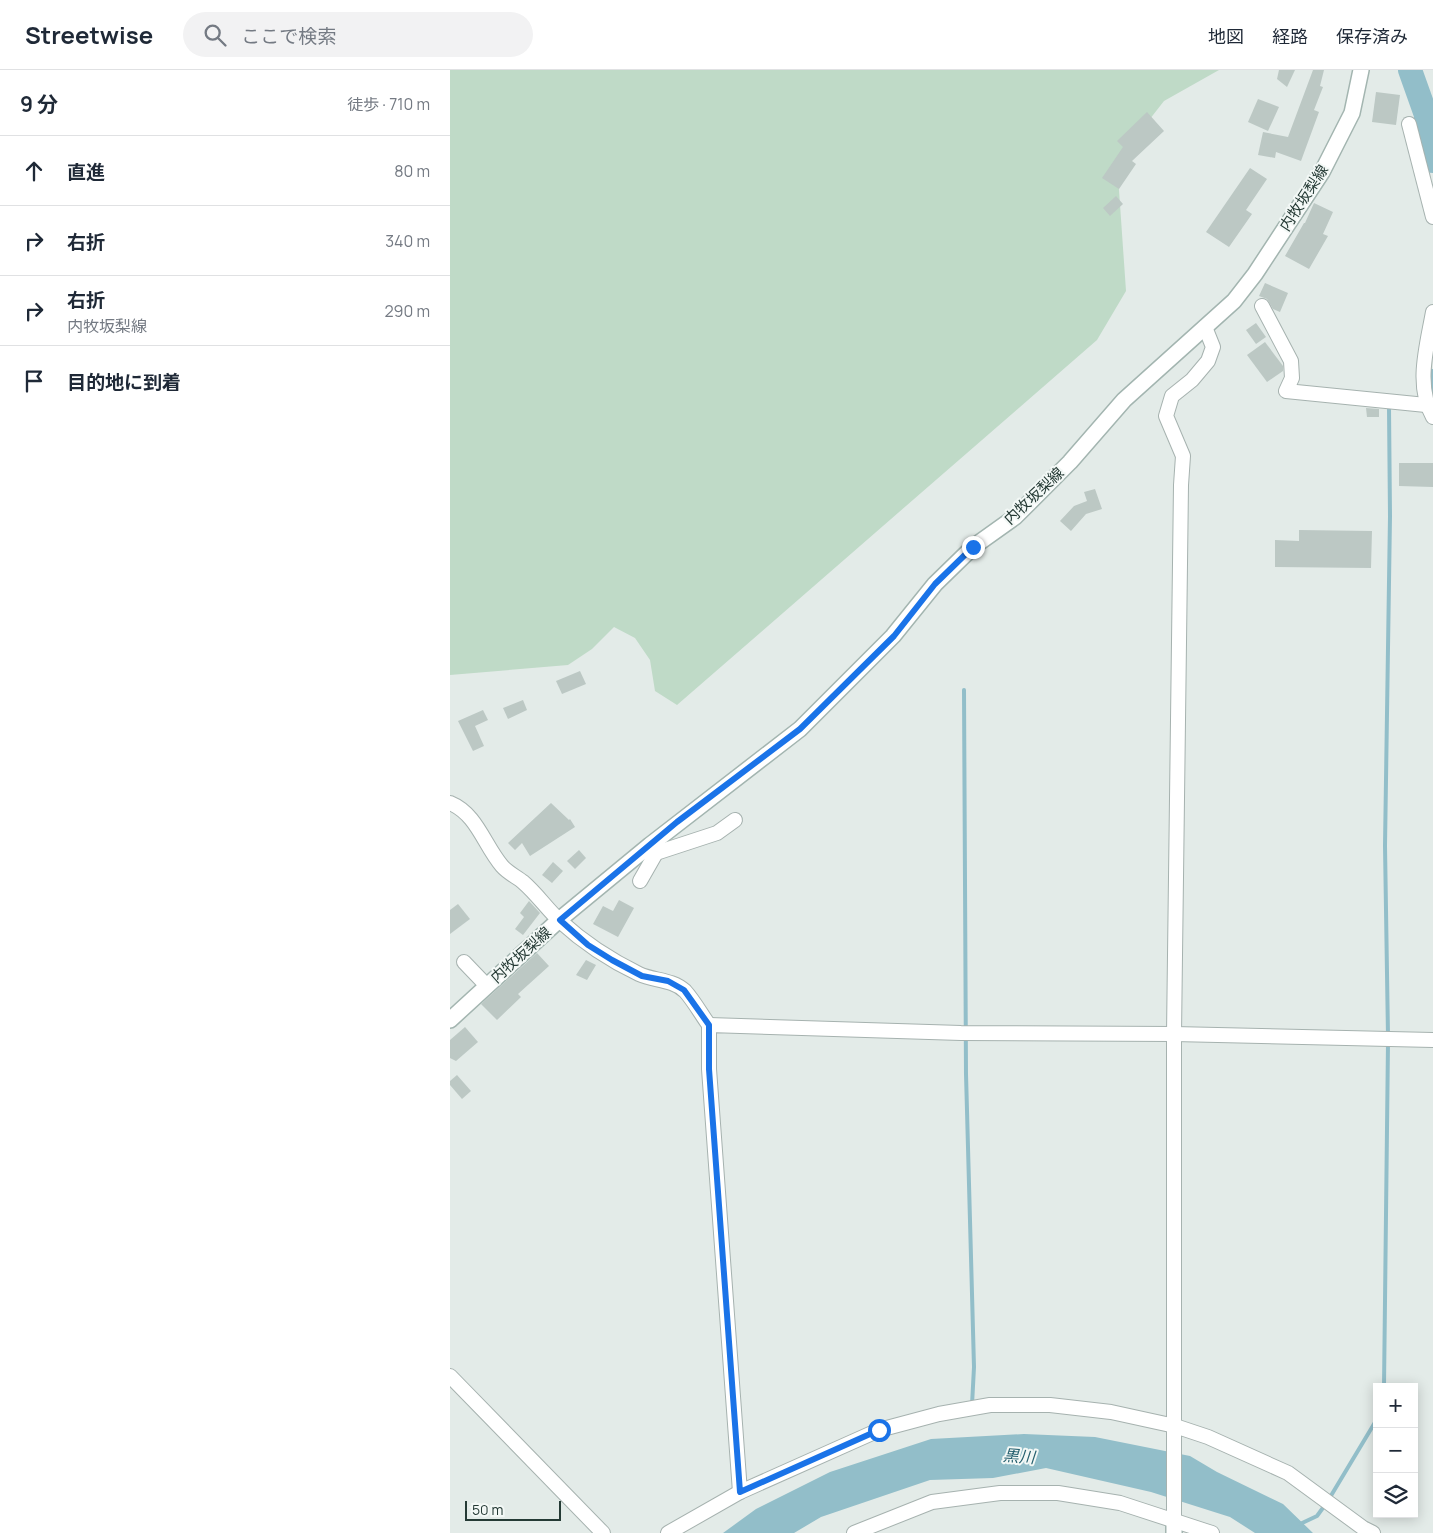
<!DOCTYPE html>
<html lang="ja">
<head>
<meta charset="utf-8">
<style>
  body { margin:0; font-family:Manrope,"Noto Sans JP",sans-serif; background:#f2f2f3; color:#1f2937 }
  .controls { position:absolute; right:15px; bottom:15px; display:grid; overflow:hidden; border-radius:0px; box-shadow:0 2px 12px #0003 }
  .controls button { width:45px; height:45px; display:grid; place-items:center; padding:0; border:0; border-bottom:1px solid #e0e1e3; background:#fff; color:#1f2937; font:25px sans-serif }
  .scale { position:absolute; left:15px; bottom:12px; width:96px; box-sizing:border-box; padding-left:5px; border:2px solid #253a35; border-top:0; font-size:14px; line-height:18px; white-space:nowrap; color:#253a35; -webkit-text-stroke:4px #f3f8f6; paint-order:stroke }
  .stop { position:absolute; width:15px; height:15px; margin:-11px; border:4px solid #1a73e8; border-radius:50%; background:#fff }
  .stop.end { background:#1a73e8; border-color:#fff; box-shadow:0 1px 5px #0008 }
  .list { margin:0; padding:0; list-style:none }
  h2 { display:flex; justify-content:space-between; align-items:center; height:65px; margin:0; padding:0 20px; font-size:21px }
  h2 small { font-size:16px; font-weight:400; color:#747a83 }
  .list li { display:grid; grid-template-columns:32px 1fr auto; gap:15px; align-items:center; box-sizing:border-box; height:70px; padding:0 20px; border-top:1px solid #e0e1e3 }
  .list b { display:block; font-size:19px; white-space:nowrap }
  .list p { margin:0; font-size:16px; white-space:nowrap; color:#747a83 }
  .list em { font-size:16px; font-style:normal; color:#747a83 }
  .icon { flex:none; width:28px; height:28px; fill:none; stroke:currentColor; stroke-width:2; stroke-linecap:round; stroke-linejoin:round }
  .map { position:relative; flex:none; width:983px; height:1463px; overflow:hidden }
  header { display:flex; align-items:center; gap:30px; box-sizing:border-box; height:70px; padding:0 25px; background:#fff; border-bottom:1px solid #e0e1e3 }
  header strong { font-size:24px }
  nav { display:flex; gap:28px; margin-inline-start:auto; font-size:18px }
  .search { width:350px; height:45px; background:#f2f2f3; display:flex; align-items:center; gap:12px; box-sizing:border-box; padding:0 18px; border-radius:28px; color:#747a83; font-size:19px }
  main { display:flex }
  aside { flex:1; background:#fff }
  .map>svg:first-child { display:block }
  .green { fill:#bfdac7 }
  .water { fill:#92bec9 }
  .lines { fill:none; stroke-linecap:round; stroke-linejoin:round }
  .stream { stroke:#92bec9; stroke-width:4 }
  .river { stroke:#92bec9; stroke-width:24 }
  .building { fill:#bcc8c4 }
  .street-casing { stroke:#a6b2af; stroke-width:16 }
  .secondary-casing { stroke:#a3b5b0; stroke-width:18 }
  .street { stroke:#fff; stroke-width:14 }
  .secondary { stroke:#fff; stroke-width:15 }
  .route { stroke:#1a73e8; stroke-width:6 }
  .labels { text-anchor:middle; stroke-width:4; stroke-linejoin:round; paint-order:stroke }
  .street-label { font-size:15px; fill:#253a35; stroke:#f3f8f6 }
  .water-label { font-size:16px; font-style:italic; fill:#26606f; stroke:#f3f8f6 }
</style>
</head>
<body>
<header>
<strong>Streetwise</strong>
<div class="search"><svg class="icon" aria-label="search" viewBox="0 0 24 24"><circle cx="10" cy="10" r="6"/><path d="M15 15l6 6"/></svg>ここで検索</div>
<nav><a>地図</a><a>経路</a><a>保存済み</a></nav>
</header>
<main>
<aside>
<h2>9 分<small>徒歩 · 710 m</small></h2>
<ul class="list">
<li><svg class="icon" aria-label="ahead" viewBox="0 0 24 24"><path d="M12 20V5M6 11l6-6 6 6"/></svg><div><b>直進</b></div><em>80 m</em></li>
<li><svg class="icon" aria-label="right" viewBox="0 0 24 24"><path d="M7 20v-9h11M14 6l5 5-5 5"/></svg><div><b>右折</b></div><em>340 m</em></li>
<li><svg class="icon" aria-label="right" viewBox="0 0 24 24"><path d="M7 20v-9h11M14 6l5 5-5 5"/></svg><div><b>右折</b><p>内牧坂梨線</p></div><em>290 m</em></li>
<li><svg class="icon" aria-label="arrive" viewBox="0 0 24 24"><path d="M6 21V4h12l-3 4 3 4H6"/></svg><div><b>目的地に到着</b></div></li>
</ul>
</aside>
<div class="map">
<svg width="983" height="1463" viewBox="0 0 983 1463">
  <rect width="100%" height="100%" fill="#e3ebe8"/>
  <path class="green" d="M0,0H769L714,31L667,91L676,221L647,270L227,635L205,621L200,590L185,568L164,557L142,579L118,595L0,605Z"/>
  <path class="water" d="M574,1364L645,1367L740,1386L767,1402L833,1434L863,1463H805L780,1447L701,1422L596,1398L543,1408L480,1410L371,1447L344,1463H273L306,1439L380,1402L481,1369Z"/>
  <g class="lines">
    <g class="stream">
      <path d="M514,620L516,1004L524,1297L522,1335"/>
      <path d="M938,966L935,776L940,446L939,338"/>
      <path d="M934,1317L938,973"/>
      <path d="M879,1429L927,1349"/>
      <path d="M850,1454L867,1446L875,1435"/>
    </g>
    <g class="river">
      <path d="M960,0L976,45V65L983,91"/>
      <path d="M983,311L981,323L983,325"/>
    </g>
  </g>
  <g class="building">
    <path d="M829,0H845L837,17L827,9Z"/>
    <path d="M863,0H874L870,16L873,17L864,40L869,42L851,91L826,82L825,88L808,85L813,62L838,67Z"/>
    <path d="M926,22L950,25L946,55L922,52Z"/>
    <path d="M808,29L829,37L818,61L798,52Z"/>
    <path d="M697,42L714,61L682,91L686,94L669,119L652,108L673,77L667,71Z"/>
    <path d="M800,98L817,109L796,140L802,144L779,177L756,162Z"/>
    <path d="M666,126L673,134L660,146L653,138Z"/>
    <path d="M864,133L883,142L873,164L878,166L859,199L835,186L854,153H855Z"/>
    <path d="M815,213L838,223L830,242L823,239L817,229L809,226Z"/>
    <path d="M806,253L816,267L806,274L796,260Z"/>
    <path d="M815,272L833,296V301L817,312L797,285Z"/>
    <path d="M916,338L929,339V347H917Z"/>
    <path d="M949,393H983V417L949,416Z"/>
    <path d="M645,419L652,439L636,444L621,461L610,451L624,436L637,431L634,422Z"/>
    <path d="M849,460L922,461L921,498L825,497V470L849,471Z"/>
    <path d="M130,601L136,614L112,624L106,611Z"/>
    <path d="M73,630L77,640L58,649L53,638Z"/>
    <path d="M33,640L38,650L25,656L34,676L23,681L8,651Z"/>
    <path d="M101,733L119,750L120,749L125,757L80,786L72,773L65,780L58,773Z"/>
    <path d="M129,780L136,788L125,799L117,791Z"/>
    <path d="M103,792L113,801L102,813L92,805Z"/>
    <path d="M169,830L184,838L168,867L143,854L153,836L163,841Z"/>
    <path d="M79,831L90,843L73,865L65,859L74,847L70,843Z"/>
    <path d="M8,834L20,849L0,864V840Z"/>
    <path d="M87,883L99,896L68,924L71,927L47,950L31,934Z"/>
    <path d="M136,890L146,895L137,910L126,905Z"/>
    <path d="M15,957L28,972L6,991L0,988V970Z"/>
    <path d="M7,1005L21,1021L12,1029L0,1015V1011Z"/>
  </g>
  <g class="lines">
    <g class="street-casing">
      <g id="street">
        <path d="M959,54L983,147"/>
        <path d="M812,236L841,291L842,308L836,321L976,335"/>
        <path d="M983,242C977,276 965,315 983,347"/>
        <path d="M0,733C27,744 34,775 52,796C58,803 67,807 73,812C87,824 97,839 110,851C134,873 160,890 189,904C204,911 222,909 235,921C244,931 251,944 259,955"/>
        <path d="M200,775L206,783L267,763L285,750"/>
        <path d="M190,811L206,783"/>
        <path d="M14,892L37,916"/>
        <path d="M0,1306L153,1463"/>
        <path d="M290,1422L259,999V955L511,963L724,964L983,970"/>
        <path d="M724,1450V964L731,415L733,386L716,346L722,326L742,310L758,291L763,277L755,257"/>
        <path d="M218,1463L290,1422L429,1360L489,1344L540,1335H600L661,1342L725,1356L758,1367L838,1403L913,1458L923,1463"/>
        <path d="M404,1463L482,1432L550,1423H608L670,1433L762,1463"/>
      </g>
    </g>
    <g class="secondary-casing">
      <g id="secondary">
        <path d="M0,950L109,850L200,775L350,659L443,566L485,514L523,477L565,447L620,392L674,330L784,231L805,204L872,102L902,43L911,0"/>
        <path d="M724,1463V1450"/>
      </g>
    </g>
    <use href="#street" class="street"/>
    <use href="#secondary" class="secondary"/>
  </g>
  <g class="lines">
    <path class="route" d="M429,1360L290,1422L259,999V955L234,920L218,911L192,906L162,890L138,875L110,850L227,752L350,659L444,566L485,514L523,477"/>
  </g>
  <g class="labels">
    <g class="street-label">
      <text transform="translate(854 128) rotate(-57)" y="5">内牧坂梨線</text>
      <text transform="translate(584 426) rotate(-43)" y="5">内牧坂梨線</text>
      <text transform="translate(71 885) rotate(-42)" y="5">内牧坂梨線</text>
    </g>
    <g class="water-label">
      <text transform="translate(569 1386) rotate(4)" y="6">黒川</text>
    </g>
  </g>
</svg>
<div class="controls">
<button>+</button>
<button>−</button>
<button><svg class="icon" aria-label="layers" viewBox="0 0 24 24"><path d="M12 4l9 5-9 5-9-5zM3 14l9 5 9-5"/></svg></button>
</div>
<div class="scale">50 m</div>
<div class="stop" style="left:429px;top:1360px"></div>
<div class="stop end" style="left:523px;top:477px"></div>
</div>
</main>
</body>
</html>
